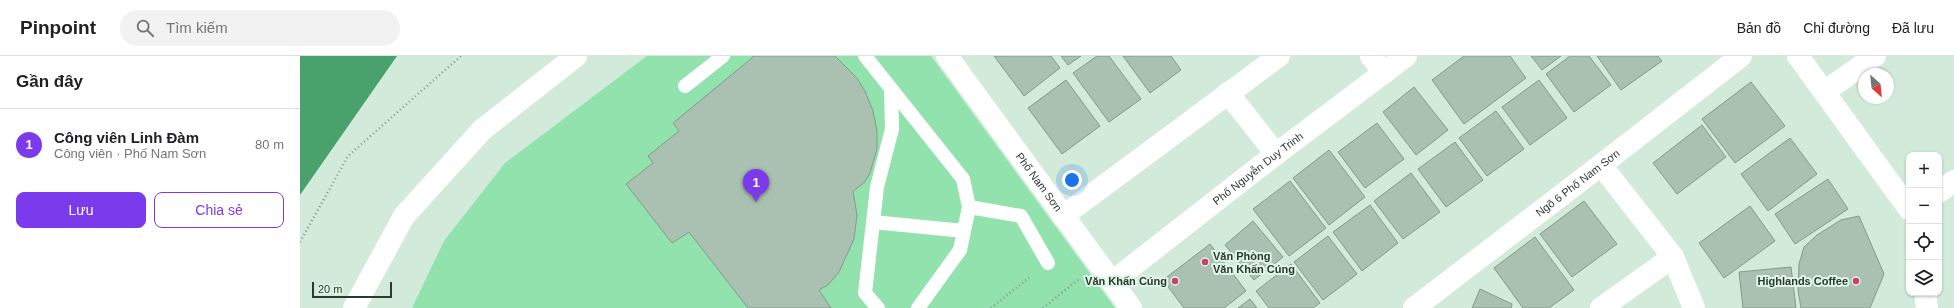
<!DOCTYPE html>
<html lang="vi">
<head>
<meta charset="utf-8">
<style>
  body { margin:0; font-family:Helvetica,sans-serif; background:#f2f2f2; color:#202124 }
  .controls { position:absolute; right:12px; bottom:12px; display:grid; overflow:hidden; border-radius:8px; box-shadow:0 1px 3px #0004 }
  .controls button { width:36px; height:36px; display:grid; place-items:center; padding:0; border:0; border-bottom:1px solid #e0e0e0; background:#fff; color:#202124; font:20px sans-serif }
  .compass { position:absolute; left:1558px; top:12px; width:36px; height:36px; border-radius:50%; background:#fff; box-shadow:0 1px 3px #0004; rotate:153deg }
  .scale { position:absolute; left:12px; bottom:10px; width:80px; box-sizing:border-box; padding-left:4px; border:2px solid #2e3831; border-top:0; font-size:11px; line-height:14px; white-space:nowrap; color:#2e3831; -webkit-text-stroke:3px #dff7e6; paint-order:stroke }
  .you { position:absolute; left:772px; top:124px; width:14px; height:14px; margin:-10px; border:3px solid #fff; border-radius:50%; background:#1a73e8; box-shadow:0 0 0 6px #1a73e833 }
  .badge { display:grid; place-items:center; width:26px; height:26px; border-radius:50%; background:#7c3aed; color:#fff; font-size:13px; font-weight:700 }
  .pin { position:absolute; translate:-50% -33px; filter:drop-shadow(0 1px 2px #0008) }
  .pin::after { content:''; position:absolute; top:21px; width:14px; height:12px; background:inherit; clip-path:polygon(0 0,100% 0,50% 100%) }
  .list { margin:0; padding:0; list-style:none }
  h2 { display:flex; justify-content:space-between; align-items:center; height:52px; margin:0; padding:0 16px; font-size:17px }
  h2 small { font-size:13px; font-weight:400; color:#757577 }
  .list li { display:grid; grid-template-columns:26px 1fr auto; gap:12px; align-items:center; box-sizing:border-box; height:72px; padding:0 16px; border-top:1px solid #e0e0e0 }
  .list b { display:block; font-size:15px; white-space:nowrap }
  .list p { margin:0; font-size:13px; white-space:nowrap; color:#757577 }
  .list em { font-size:13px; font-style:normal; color:#757577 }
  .actions { display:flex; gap:8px; padding:12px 16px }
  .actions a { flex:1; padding:9px 0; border:1px solid #7c3aed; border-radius:8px; text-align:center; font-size:14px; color:#7c3aed }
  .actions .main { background:#7c3aed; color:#fff }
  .icon { flex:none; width:22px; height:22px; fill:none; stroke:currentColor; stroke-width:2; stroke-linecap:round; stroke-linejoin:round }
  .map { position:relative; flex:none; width:1654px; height:252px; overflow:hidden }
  header { display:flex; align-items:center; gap:24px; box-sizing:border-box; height:56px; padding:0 20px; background:#fff; border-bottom:1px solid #e0e0e0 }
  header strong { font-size:19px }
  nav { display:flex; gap:22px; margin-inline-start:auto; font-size:14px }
  .search { width:280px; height:36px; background:#f2f2f2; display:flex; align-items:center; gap:10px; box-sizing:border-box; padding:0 14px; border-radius:22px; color:#757577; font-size:15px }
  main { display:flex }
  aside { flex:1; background:#fff }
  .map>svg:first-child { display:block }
  .green { fill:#92e2ad }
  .water { fill:#49a26c }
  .building { fill:#aac1b1; stroke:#849a8a }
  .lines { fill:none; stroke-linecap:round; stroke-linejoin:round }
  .path { stroke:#88998d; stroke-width:2.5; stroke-dasharray:1 3; stroke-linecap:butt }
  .service { stroke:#fff; stroke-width:14 }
  .minor { stroke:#fff; stroke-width:22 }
  .poi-dot { fill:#cc3f6d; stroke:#dff7e6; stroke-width:1.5 }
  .labels { text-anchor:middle; stroke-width:4; stroke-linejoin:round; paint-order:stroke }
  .street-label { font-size:11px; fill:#2e3831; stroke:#dff7e6 }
  .poi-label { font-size:11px; font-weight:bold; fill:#2e3831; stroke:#dff7e6; text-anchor:end }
</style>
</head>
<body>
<header>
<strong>Pinpoint</strong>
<div class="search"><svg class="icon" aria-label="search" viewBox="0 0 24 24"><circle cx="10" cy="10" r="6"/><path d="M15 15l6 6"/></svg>Tìm kiếm</div>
<nav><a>Bản đồ</a><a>Chỉ đường</a><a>Đã lưu</a></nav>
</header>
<main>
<aside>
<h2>Gần đây<small></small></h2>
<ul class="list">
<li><span class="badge">1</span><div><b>Công viên Linh Đàm</b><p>Công viên · Phố Nam Sơn</p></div><em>80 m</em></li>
</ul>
<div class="actions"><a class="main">Lưu</a><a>Chia sẻ</a></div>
</aside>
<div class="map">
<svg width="1654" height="252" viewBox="0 0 1654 252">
  <rect width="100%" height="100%" fill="#d2ead9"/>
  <path class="green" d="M347,0H631L815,252H112L144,185L205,107Z"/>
  <path class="water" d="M0,0H97L0,139Z"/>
  <g class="building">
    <path d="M453,0H535L556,21L565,35L573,55L577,75V93L570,117L564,127L553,135L557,159L554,183L539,216L528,229L519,234L531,252H448L389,176L372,187L326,128L353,107L348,100L379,75L373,67L452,2Z"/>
    <path d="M694,0H751L760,12L724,40Z"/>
    <path d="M761,0H781L768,9Z"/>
    <path d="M797,0H809L841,43L809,66L773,17Z"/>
    <path d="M823,0H871L881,14L850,37Z"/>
    <path d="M1164,0H1210L1226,22L1164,68L1132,24Z"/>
    <path d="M1231,0H1261L1242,14Z"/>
    <path d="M1270,0H1289L1311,29L1274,56L1246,18Z"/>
    <path d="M1297,0H1358L1362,5L1321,34Z"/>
    <path d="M766,24L800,70L762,98L728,52Z"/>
    <path d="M1239,24L1267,62L1230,89L1202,51Z"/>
    <path d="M1451,26L1485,70L1435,107L1402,63Z"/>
    <path d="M1114,31L1148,74L1116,99L1083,56Z"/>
    <path d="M1196,55L1224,93L1187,120L1159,82Z"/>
    <path d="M1077,67L1104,103L1065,132L1038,96Z"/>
    <path d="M1402,69L1426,101L1377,138L1353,107Z"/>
    <path d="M1490,82L1517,118L1468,155L1441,118Z"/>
    <path d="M1155,86L1183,124L1146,151L1118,113Z"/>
    <path d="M1029,94L1065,141L1029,169L993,122Z"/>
    <path d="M1111,117L1140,156L1103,183L1074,145Z"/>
    <path d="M1528,123L1548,153L1495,188L1475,158Z"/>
    <path d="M990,125L1026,172L989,200L953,153Z"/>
    <path d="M1284,145L1317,188L1272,221L1240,178Z"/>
    <path d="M1070,149L1098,187L1062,215L1033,176Z"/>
    <path d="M1450,150L1475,185L1424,222L1399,187Z"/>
    <path d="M1559,160L1584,218L1570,252H1501L1498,234L1499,208L1504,191L1517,179L1541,164Z"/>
    <path d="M953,165L983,201L954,224L925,189Z"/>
    <path d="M1028,180L1057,218L1023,244L994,206Z"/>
    <path d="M1235,181L1274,234L1249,252H1223L1194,212Z"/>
    <path d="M910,188L946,235L924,252H884L863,224Z"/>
    <path d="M991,208L1020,247L1013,252H969L956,235Z"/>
    <path d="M1491,211L1496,252H1443L1439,216Z"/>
    <path d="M1180,233L1212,248L1211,252H1172Z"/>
    <path d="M950,243L957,252H938Z"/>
  </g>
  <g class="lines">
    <g class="path">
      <path d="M0,186L48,100L161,0"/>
      <path d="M691,252L731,220"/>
      <path d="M743,252L779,223"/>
    </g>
    <g class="service">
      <path d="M565,0L663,123L669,151L660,194L618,252"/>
      <path d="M385,30L423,0"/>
      <path d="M669,151L721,160L748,207"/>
      <path d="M573,166L664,175"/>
      <path d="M578,252L565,237L577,131L592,73L591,33"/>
    </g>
    <g class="minor">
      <path id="s1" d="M647,0L831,252"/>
      <path d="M1071,0L1084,17"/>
      <path d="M1498,0L1609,153"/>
      <path d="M1524,36L1575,0"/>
      <path d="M928,37L976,98"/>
      <path d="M1301,109L1373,201L1394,252"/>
      <path d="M1639,136L1654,125"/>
      <path d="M763,160L979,0"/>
      <path id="s2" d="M812,226L976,98L1106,0"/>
      <path d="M1625,237L1627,252"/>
      <path d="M54,252L104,160L182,74L276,0"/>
      <path id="s3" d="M1114,252L1301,109L1441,0"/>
      <path d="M1301,252L1373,201"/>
    </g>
  </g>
  <g class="poi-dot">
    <circle cx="905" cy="206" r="4"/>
    <circle cx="875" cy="225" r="4"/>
    <circle cx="1556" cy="225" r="4"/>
  </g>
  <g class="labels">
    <g class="street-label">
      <text dy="4" stroke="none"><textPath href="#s2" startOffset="185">Phố Nguyễn Duy Trinh</textPath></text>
      <text dy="4" stroke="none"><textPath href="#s1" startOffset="156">Phố Nam Sơn</textPath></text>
      <text dy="4" stroke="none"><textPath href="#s3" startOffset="206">Ngõ 6 Phố Nam Sơn</textPath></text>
    </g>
    <g class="poi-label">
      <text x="913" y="204" text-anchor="start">Văn Phòng<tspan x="913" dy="13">Văn Khấn Cúng</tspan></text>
      <text x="867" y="229">Văn Khấn Cúng</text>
      <text x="1548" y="229">Highlands Coffee</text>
    </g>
  </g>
</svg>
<div class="controls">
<button>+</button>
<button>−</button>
<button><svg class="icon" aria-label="locate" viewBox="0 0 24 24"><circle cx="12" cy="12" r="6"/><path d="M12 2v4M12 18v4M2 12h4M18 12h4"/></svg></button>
<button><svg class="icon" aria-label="layers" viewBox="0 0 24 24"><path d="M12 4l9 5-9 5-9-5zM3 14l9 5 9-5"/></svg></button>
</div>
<svg class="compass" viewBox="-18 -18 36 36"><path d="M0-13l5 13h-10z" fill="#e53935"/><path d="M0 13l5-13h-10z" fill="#757577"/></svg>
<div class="scale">20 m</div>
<div class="you"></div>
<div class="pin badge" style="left:456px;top:146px">1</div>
</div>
</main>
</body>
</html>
